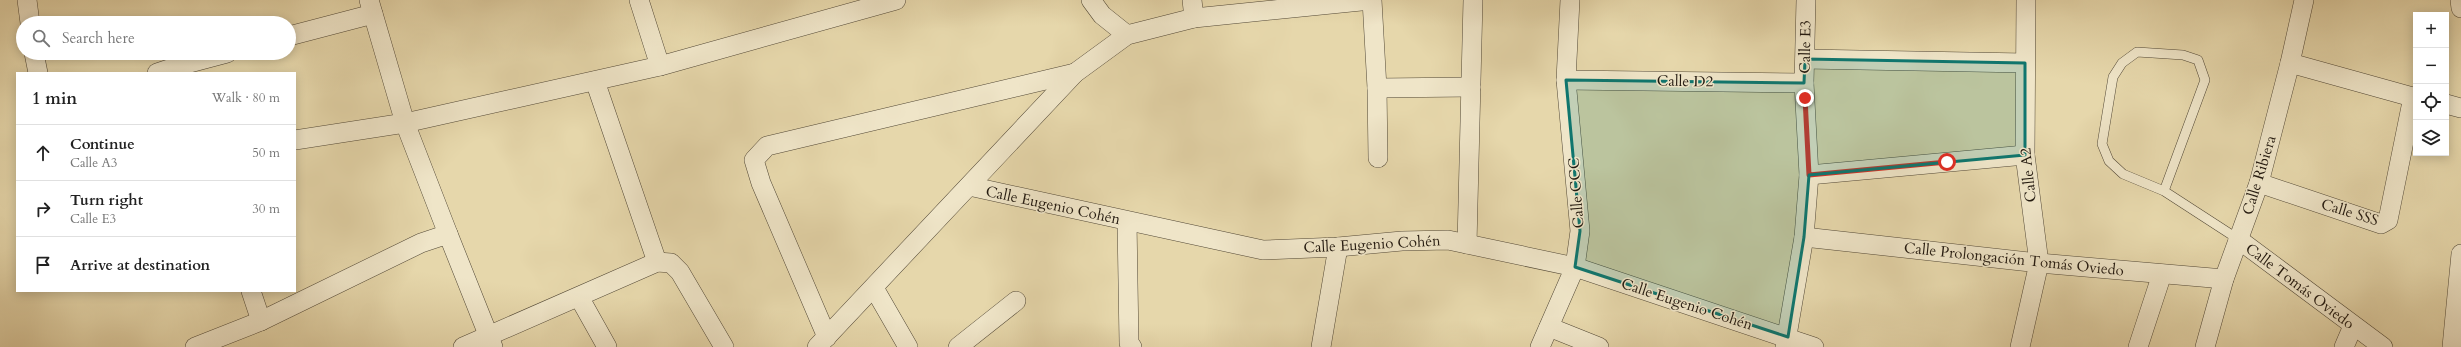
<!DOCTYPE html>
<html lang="en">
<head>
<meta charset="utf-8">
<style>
  body { margin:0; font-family:Cardo,serif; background:#f2f2f2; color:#222 }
  .controls { position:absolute; right:12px; top:12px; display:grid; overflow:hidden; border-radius:0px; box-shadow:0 2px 10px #0003 }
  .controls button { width:36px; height:36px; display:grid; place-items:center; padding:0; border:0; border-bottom:1px solid #e0e0e0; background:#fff; color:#222; font:20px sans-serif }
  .stop { position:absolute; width:12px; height:12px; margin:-9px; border:3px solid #d93025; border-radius:50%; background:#fff }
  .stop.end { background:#d93025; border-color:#fff; box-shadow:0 1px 4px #0008 }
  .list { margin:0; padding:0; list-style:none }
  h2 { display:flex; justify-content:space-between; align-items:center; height:52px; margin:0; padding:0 16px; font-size:17px }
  h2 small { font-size:13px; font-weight:400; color:#767676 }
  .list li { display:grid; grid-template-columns:26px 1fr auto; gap:12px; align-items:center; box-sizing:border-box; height:56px; padding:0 16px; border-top:1px solid #e0e0e0 }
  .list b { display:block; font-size:15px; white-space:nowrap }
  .list p { margin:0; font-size:13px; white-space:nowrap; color:#767676 }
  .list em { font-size:13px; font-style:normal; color:#767676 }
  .icon { flex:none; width:22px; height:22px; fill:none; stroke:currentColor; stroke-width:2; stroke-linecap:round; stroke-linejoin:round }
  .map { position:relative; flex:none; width:2461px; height:347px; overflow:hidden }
  .search { position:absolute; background:#fff; box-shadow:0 2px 10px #0003; left:16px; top:16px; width:280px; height:44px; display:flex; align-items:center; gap:10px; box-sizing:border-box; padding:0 14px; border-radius:22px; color:#767676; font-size:15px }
  .panel { position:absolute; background:#fff; box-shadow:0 2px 10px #0003; left:16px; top:72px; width:280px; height:220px; border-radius:0px }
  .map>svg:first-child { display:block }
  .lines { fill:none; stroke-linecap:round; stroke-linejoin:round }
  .lane-casing { stroke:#524836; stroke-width:10 }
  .street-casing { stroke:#524836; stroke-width:20 }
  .lane { stroke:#efe5c8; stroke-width:9 }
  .street { stroke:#efe5c8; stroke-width:19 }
  .route { stroke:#d93025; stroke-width:5 }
  .marked { fill:#0f766e; fill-opacity:0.2; stroke:#0f766e; stroke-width:3; stroke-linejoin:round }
  .labels { text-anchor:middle; stroke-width:3; stroke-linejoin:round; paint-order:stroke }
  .street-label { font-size:15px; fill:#21180f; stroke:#efe5c8 }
</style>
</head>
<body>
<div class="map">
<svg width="2461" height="347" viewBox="0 0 2461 347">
  <rect width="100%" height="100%" fill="#e6d7ab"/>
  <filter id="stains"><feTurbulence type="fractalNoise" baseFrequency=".005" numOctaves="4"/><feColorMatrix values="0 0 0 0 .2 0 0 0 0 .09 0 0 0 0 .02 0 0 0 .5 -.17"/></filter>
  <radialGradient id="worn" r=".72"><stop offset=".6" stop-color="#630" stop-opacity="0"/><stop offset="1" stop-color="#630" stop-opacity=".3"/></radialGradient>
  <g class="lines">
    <g class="lane-casing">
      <path id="lane" d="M2164,191L2205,80L2198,60L2183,55L2137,52L2122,63L2113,77L2102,144L2109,161L2123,174L2164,191L2238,239"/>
    </g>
    <g class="street-casing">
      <g id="street">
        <path d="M27,0L30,23"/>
        <path d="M369,0L405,123L448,234"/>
        <path d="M639,0L660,66"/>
        <path d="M1091,0L1102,15L1127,35"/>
        <path d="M1192,0L1194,18"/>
        <path d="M1372,0L1377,88L1378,158"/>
        <path d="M2460,0L2461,8"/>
        <path d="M289,36L373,14"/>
        <path d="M34,53L38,73"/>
        <path d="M1805,59L2025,63"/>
        <path d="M2290,63L2416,98"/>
        <path d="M157,73L178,66"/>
        <path d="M180,73L178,66L227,53"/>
        <path d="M1566,80L1804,83"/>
        <path d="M595,81L657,262"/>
        <path d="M1377,88L1471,87"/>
        <path d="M2446,104L2461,108"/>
        <path d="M295,140L405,123L660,66L896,0"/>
        <path d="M1809,175L2025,155"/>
        <path d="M2259,183L2381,224L2388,220L2413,97"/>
        <path d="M969,186L1263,250L1338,247L1402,241L1448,240L1575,267L1814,347"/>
        <path d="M1127,221L1129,343L1132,347"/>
        <path d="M1804,237L2039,263L2224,279"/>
        <path d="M2238,239L2383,347"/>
        <path d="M1467,244L1473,0"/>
        <path d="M874,288L908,347"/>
        <path d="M251,291L261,321"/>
        <path d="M579,297L607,347"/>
        <path d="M1549,327L1599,347"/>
        <path d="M827,337L761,183L754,160L767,146L1075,73"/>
        <path d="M195,347L261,321L421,243L448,234L493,347"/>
        <path d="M463,347L657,262L671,263L680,272L724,347"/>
        <path d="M817,347L1075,73L1127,35L1194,18L1371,0"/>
        <path d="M958,347L1016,301"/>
        <path d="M1321,347L1338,247"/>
        <path d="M1540,347L1575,267L1580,231L1566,80L1570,0"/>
        <path d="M1785,347L1804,237L1809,175L1804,83L1806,0"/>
        <path d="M2020,347L2039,263L2025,155L2026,0"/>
        <path d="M2138,347L2162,274"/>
        <path d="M2205,347L2224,279L2259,183L2290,63L2304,0"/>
        <path d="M2344,347L2353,326"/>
        <path d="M2452,347L2461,254"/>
      </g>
    </g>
    <use href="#lane" class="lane"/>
    <use href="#street" class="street"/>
  </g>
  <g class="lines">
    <path class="route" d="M1805,98L1809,175L1947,162"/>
  </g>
  <path class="marked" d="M1805,59L2025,63V155L1809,175L1804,237L1788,337L1575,267L1580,231L1566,80L1804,83Z"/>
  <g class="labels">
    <g class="street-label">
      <text transform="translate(1805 47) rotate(-89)" y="5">Calle E3</text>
      <text transform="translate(1685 81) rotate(1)" y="5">Calle D2</text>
      <text transform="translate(2028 175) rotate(-96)" y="5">Calle A2</text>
      <text transform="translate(2259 175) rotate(-73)" y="5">Calle Ribiera</text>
      <text transform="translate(1576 193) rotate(-94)" y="5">Calle CCC</text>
      <text transform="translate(1053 205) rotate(12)" y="5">Calle Eugenio Cohén</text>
      <text transform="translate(2350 212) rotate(17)" y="5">Calle SSS</text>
      <text transform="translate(1372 244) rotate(-3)" y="5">Calle Eugenio Cohén</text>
      <text transform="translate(2014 259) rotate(6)" y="5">Calle Prolongación Tomás Oviedo</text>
      <text transform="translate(2300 286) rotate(37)" y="5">Calle Tomás Oviedo</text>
      <text transform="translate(1687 304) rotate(18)" y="5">Calle Eugenio Cohén</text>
    </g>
  </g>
  <rect width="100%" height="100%" filter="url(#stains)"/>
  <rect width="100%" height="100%" fill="url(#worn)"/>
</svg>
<div class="controls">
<button>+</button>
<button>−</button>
<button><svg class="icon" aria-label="locate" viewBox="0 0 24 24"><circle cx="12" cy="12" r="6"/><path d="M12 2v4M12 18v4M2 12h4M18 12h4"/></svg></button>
<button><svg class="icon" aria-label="layers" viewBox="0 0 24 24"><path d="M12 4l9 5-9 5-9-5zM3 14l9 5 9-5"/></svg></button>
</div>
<div class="stop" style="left:1947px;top:162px"></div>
<div class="stop end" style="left:1805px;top:98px"></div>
<div class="search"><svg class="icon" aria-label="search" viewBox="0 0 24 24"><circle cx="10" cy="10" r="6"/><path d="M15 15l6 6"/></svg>Search here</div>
<section class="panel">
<h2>1 min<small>Walk · 80 m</small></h2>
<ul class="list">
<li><svg class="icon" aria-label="ahead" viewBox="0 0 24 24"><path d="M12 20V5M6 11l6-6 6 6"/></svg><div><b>Continue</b><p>Calle A3</p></div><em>50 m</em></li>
<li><svg class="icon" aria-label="right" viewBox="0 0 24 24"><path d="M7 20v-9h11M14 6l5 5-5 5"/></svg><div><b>Turn right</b><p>Calle E3</p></div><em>30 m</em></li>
<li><svg class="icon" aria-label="arrive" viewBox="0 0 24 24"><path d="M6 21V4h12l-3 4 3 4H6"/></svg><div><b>Arrive at destination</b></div></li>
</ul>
</section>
</div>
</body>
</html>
